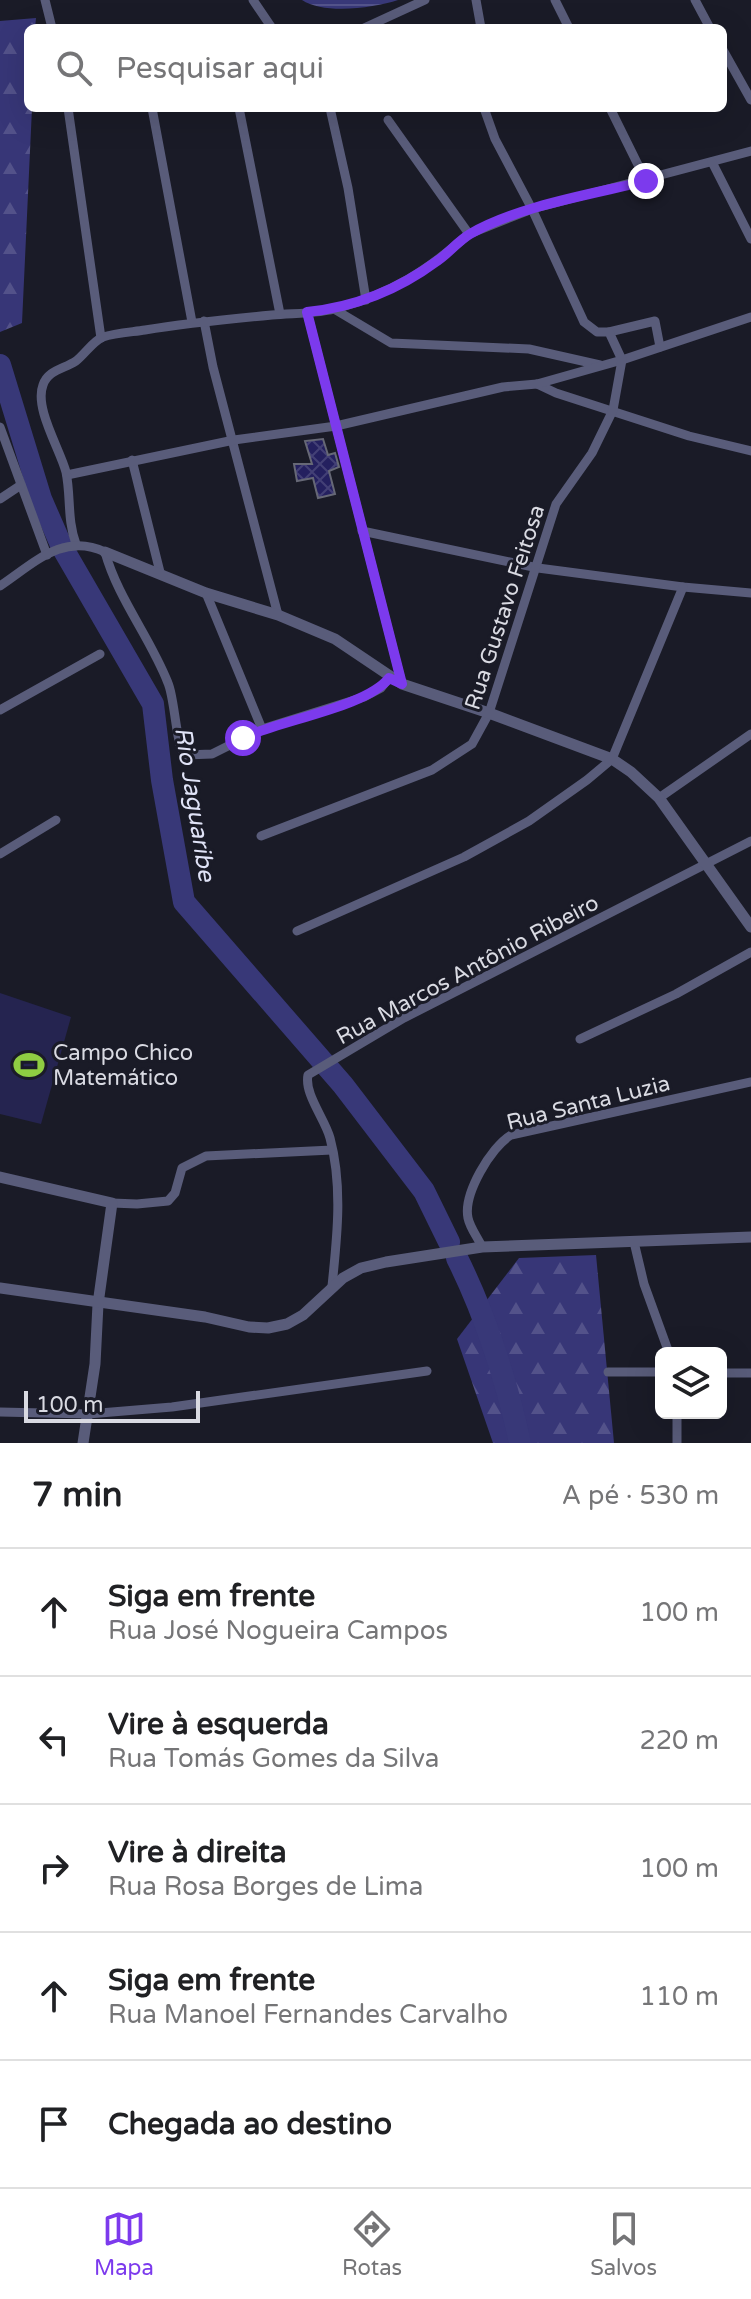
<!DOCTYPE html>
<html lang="pt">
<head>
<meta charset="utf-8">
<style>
  body { margin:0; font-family:"Varela Round",sans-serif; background:#f2f2f2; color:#202124 }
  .controls { position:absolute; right:24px; bottom:24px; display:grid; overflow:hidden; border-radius:12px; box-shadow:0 8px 32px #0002 }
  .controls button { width:72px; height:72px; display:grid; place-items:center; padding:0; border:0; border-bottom:2px solid #e0e0e0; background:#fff; color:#202124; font:40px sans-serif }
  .scale { position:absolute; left:24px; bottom:20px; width:176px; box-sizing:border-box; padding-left:8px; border:4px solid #d9dae2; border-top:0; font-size:22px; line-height:28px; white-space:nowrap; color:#d9dae2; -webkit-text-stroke:6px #1a1b27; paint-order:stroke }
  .stop { position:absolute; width:24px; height:24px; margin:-18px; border:6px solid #7c3aed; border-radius:50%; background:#fff }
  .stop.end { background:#7c3aed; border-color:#fff; box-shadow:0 2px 8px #0008 }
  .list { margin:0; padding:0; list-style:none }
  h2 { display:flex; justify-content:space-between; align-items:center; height:104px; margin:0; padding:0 32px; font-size:34px }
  h2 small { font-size:26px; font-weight:400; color:#757577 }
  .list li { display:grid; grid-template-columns:52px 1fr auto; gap:24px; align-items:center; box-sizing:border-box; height:128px; padding:0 32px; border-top:2px solid #e0e0e0 }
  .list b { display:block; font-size:30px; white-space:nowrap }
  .list p { margin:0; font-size:26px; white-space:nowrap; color:#757577 }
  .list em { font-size:26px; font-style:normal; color:#757577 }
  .icon { flex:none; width:44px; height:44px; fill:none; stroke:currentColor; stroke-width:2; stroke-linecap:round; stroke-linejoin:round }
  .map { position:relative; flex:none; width:751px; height:1443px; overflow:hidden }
  .search { position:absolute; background:#fff; box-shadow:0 8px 32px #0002; left:24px; right:24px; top:24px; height:88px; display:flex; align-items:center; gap:20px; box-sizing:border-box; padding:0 28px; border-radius:12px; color:#757577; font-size:30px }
  .sheet { height:744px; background:#fff }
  nav { display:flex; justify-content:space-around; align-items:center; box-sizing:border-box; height:112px; border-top:2px solid #e0e0e0; background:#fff; font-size:22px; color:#757577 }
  nav a { display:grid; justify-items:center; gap:4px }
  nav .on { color:#7c3aed }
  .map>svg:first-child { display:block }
  .forest { fill:url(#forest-firs) }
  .green { fill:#252450 }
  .water { fill:url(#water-rules) }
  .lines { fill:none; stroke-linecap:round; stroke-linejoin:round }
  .river { stroke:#383878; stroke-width:22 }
  .building { fill:url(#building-cross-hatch); stroke:#666876; stroke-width:2 }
  .minor { stroke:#595c7a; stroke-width:9 }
  .tertiary { stroke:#595c7a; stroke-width:11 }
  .route { stroke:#7c3aed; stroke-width:10 }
  .labels { text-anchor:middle; stroke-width:6; stroke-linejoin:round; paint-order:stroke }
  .street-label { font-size:22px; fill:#d9dae2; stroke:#1a1b27 }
  .poi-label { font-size:22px; fill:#d9dae2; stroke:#1a1b27; text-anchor:start }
  .water-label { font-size:24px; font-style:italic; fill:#e0e3f7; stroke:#1a1b27 }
</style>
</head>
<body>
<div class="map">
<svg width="751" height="1443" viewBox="0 0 751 1443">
  <defs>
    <pattern id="forest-firs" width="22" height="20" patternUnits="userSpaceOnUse" patternTransform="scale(2)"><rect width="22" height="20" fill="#373677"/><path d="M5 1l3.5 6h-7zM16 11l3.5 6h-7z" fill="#53528a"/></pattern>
    <pattern id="water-rules" width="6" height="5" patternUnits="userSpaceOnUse" patternTransform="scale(2)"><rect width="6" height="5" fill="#383878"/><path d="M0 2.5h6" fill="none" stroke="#54548b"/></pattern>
    <pattern id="building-cross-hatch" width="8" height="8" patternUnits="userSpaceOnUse" patternTransform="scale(2)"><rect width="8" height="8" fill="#24205f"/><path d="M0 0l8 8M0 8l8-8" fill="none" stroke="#434076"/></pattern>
  </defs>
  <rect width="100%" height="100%" fill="#1a1b27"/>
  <g class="forest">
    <path d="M36,18L35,28H28V108H32L22,323L0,332V21Z"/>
    <path d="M596,1255L614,1443H493L457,1339L519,1258Z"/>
  </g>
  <path class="green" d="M0,993L71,1017L41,1124L0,1114Z"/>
  <path class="water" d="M302,0H398C374,8 324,15 302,0Z"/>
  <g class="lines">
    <g class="river">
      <path d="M0,365L41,499L62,547L153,704L162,780L184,902L343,1085L424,1191L449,1242"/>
      <path d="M457,1258C485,1314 507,1382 520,1443"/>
    </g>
  </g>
  <path class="building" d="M323,439L328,455L335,453L339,467L329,471L335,494L318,498L313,478L297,481L294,464H312L305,441Z"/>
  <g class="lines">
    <g class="minor">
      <path d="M45,0L52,28"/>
      <path d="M253,0L272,28"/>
      <path d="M476,0L481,28"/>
      <path d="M555,0L569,28"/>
      <path d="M695,0L710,28"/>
      <path d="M364,28L425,0"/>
      <path d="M723,50L751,100"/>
      <path d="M68,108L101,338"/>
      <path d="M152,108L192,322"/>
      <path d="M239,108L280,314"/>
      <path d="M330,108L348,188L366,300"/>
      <path d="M610,108L646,181"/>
      <path d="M388,120L469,234L532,209L751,151"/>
      <path d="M712,162L751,239"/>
      <path d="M334,309L391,343L529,349L600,365"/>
      <path d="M307,312L402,684"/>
      <path d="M204,321L213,367L278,615"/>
      <path d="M609,332L655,321L660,347"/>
      <path d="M537,384L556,393L689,436L751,451"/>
      <path d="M0,427L47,555"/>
      <path d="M132,460L160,572"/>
      <path d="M67,475L234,440L336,426L503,387L537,384L622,360L751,317"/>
      <path d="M0,499L21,485"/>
      <path d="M362,531L538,568L683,587L751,593"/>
      <path d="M76,544C67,520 71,496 66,472C60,449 34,408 43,385C48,370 64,369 76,361C85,354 93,341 103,337C115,333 132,332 145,330C187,323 229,319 272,315C294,313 318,314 339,308C392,293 428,270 469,234"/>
      <path d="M0,586C33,564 63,532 105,552C118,599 150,637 168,683C175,699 176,747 185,755L212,754L262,729L364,697L381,688L389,678"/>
      <path d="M206,593L262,729"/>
      <path d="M0,710L100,654"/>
      <path d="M659,798L751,734"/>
      <path d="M261,836L432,770L472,744L489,713L556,504L592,453L613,410L622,360L609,332H597L584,322L532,209L495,139L484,108"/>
      <path d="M0,854L56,820"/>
      <path d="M297,931L464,857L529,821L587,780L612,759L683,587"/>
      <path d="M580,1039L676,994L751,952"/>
      <path d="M112,1203L137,1204L168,1201L175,1193L182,1168L206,1156L332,1150"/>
      <path d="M634,1242L644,1284L669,1353"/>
      <path d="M482,1247C478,1238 470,1228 468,1218C463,1194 491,1147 511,1135L751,1082"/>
      <path d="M332,1286C337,1238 343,1186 330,1138C325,1119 304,1094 308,1075L404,1018L751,841"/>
      <path d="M608,1372H661"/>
      <path d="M721,1373H751"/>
      <path d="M0,1412L88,1414L172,1407L427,1371"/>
      <path d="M677,1413V1443"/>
    </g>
    <g class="tertiary">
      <path d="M105,552L206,593L278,615L335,639L402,684L489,713L612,759L631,772L659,798L751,927"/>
      <path d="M0,1177L112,1203L98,1304L95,1364L83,1443"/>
      <path d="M0,1288L205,1317L249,1327L268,1328L287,1324L303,1315L343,1278L361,1268L386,1262L482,1247L751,1237"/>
    </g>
  </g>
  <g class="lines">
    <path class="route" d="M243,738C280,720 367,707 389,678L402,684L307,312C356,307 398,290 437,261C449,253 458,241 470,234C518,206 593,194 646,181"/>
  </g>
  <defs>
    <g id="stadium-bare" transform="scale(2.4)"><path d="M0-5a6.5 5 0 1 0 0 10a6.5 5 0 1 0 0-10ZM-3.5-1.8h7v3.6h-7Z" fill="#8fcd42" stroke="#1a1b27" stroke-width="2.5" paint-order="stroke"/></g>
  </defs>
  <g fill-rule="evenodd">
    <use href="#stadium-bare" x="29" y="1065"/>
  </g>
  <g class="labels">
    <g class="street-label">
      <text transform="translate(504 607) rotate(-72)" y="8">Rua Gustavo Feitosa</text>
      <text transform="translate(467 969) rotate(-28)" y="8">Rua Marcos Antônio Ribeiro</text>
      <text transform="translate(588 1102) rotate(-14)" y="8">Rua Santa Luzia</text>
    </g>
    <g class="poi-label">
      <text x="53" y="1060">Campo Chico<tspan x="53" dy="25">Matemático</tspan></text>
    </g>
    <g class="water-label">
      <text transform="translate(195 804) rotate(81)" y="8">Rio Jaguaribe</text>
    </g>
  </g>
</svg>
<div class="controls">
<button><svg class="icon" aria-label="layers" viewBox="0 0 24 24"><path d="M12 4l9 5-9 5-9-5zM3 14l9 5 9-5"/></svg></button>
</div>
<div class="scale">100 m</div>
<div class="stop" style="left:243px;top:738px"></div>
<div class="stop end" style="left:646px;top:181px"></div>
<div class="search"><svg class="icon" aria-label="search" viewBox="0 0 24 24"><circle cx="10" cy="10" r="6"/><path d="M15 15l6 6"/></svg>Pesquisar aqui</div>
</div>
<section class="sheet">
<h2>7 min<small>A pé · 530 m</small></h2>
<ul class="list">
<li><svg class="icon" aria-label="ahead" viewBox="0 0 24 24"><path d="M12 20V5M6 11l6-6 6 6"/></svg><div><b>Siga em frente</b><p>Rua José Nogueira Campos</p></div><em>100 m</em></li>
<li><svg class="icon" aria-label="left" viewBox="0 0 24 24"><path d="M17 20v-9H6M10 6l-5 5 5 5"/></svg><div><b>Vire à esquerda</b><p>Rua Tomás Gomes da Silva</p></div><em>220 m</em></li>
<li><svg class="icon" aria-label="right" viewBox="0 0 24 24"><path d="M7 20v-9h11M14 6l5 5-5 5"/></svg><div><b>Vire à direita</b><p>Rua Rosa Borges de Lima</p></div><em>100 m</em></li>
<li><svg class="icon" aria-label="ahead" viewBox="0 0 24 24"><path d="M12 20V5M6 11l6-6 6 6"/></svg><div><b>Siga em frente</b><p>Rua Manoel Fernandes Carvalho</p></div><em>110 m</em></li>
<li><svg class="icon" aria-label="arrive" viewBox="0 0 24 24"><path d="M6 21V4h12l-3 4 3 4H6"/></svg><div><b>Chegada ao destino</b></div></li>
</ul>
</section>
<nav>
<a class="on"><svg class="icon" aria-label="map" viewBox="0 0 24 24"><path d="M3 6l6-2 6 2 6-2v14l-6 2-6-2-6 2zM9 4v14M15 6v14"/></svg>Mapa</a>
<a><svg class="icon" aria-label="directions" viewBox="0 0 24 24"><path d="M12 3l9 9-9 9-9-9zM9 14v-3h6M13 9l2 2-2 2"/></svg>Rotas</a>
<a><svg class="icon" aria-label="saved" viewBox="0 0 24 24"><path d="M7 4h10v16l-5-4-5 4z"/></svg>Salvos</a>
</nav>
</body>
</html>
